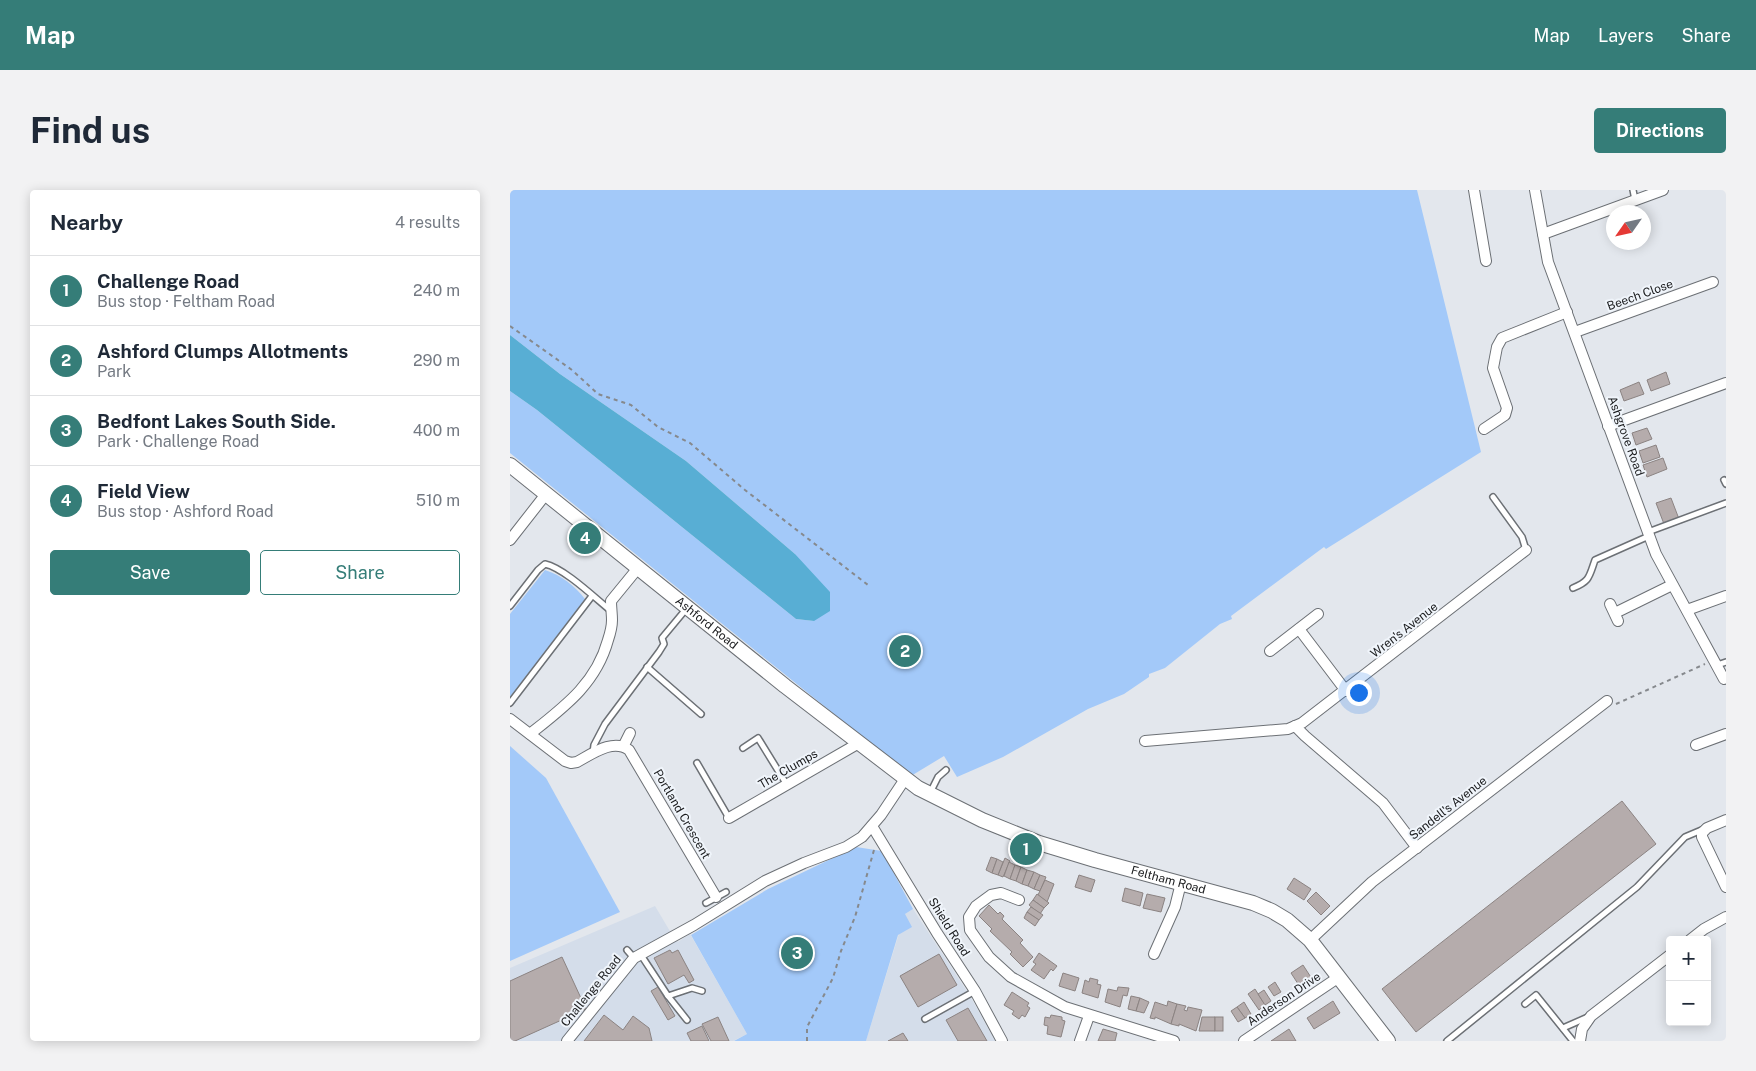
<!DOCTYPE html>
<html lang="en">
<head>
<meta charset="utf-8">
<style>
  body { margin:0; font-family:"Public Sans",sans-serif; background:#f2f2f3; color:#1f2937 }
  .controls { position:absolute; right:15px; bottom:15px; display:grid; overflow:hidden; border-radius:5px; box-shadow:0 2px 12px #0003 }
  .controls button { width:45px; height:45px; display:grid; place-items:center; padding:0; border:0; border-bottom:1px solid #e0e1e3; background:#fff; color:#1f2937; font:25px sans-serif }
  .compass { position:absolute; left:1096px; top:15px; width:45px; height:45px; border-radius:50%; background:#fff; box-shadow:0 2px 12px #0003; rotate:236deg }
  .you { position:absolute; left:848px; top:502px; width:18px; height:18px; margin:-12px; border:4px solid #fff; border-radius:50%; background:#1a73e8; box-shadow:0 0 0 8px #1a73e833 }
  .badge { display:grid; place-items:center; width:32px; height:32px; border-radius:50%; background:#357d78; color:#fff; font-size:16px; font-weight:700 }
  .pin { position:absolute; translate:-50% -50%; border:2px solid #fff; box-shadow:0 1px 5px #0006 }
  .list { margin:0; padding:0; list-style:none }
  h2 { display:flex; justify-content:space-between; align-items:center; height:65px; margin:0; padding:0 20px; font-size:21px }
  h2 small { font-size:16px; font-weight:400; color:#747a83 }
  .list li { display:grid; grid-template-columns:32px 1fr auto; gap:15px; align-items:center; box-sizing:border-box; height:70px; padding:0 20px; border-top:1px solid #e0e1e3 }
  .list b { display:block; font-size:19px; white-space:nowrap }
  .list p { margin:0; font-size:16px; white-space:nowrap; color:#747a83 }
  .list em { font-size:16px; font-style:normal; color:#747a83 }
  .actions { display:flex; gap:10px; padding:15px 20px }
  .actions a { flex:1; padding:11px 0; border:1px solid #357d78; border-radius:5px; text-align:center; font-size:18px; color:#357d78 }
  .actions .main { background:#357d78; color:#fff }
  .map { position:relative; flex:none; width:1216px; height:851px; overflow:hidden; border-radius:5px }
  header { display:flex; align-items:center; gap:30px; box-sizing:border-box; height:70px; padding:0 25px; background:#357d78; color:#fff }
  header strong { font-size:24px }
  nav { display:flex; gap:28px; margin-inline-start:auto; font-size:18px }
  .intro { display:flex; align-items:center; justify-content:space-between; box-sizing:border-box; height:120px; padding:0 30px }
  h1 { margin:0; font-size:35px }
  .button { padding:12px 22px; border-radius:5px; background:#357d78; color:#fff; font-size:18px; font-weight:700 }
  main { display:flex; gap:30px; padding:0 30px }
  aside { flex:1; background:#fff; border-radius:5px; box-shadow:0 2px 12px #0003 }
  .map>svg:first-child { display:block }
  .built { fill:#d4ddea }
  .green { fill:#a3c9f9 }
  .water { fill:#58aed4 }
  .building { fill:#b5acac; stroke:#8b8382 }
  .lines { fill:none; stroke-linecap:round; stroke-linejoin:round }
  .lane-casing { stroke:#6c7075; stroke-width:8 }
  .street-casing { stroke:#6c7075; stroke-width:12 }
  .secondary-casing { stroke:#6c7075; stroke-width:16 }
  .path { stroke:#86898d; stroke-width:2; stroke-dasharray:4 4; stroke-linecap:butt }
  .lane { stroke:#fff; stroke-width:5 }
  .street { stroke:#fff; stroke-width:10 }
  .secondary { stroke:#fff; stroke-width:14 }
  .labels { text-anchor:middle; stroke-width:4; stroke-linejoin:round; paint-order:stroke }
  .street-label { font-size:12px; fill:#1a1b1d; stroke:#f0f5fb }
</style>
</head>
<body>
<header>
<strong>Map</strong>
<nav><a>Map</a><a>Layers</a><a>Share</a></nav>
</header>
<div class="intro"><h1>Find us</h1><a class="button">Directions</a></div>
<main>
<aside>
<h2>Nearby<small>4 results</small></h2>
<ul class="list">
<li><span class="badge">1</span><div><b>Challenge Road</b><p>Bus stop · Feltham Road</p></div><em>240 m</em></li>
<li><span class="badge">2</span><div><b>Ashford Clumps Allotments</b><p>Park</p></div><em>290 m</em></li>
<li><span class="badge">3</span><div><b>Bedfont Lakes South Side.</b><p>Park · Challenge Road</p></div><em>400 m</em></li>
<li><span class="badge">4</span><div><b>Field View</b><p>Bus stop · Ashford Road</p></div><em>510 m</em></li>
</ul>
<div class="actions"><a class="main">Save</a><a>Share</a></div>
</aside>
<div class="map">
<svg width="1216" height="851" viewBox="0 0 1216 851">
  <rect width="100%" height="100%" fill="#e3e7ed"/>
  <g class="built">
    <path d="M145,716L161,743L168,752L180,744L237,844L223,851H0V778Z"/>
    <path d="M403,719L460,806L485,851H356L395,724Z"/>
  </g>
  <g class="green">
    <path d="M0,0H907L971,262L816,359L814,357L721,426L722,429L710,434L655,478L639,484V487L614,504L578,519L493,567L447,587L434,566L401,586L0,263V201L27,220L286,429L304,431L285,364L176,271L50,184L0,145Z"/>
    <path d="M35,380C51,385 65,396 75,409L0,507V424Z"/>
    <path d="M0,556L36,588L110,722L0,771Z"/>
    <path d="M346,657L372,661L403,719L395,724L402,737L388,745L356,851H224L237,844L181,745L258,699Z"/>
  </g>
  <path class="water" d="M0,145L50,184L176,271L285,364L320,402V421L304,431L286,429L27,220L0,201Z"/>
  <g class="building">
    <path d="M1156,182L1160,194L1141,201L1137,190Z"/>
    <path d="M1129,192L1134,204L1114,211L1110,200Z"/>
    <path d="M1137,238L1142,249L1126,255L1122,243Z"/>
    <path d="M1146,255L1150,267L1133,273L1129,261Z"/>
    <path d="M1153,268L1157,279L1137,287L1133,275Z"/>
    <path d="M1161,308L1169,329L1154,334L1146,313Z"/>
    <path d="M1112,611L1146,654L906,842L872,799Z"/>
    <path d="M481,667L487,669L482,683L476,680Z"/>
    <path d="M495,668L500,671L493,687L488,685Z"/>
    <path d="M487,669L493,672L488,685L482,683Z"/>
    <path d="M499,672L505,675L500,689L494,686Z"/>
    <path d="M505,675L511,677L506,691L500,689Z"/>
    <path d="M511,677L517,680L512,694L506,691Z"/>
    <path d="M517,680L524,682L518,696L512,694Z"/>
    <path d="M524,682L530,685L524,699L518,696Z"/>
    <path d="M530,685L536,687L530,701L524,699Z"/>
    <path d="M569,685L585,690L581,702L565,697Z"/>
    <path d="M784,688L801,699L794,710L777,699Z"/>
    <path d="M535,690L544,694L537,712L528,705Z"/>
    <path d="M615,698L633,703L630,716L612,711Z"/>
    <path d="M806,702L820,716L811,725L797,711Z"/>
    <path d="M527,704L539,713L534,718L523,710Z"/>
    <path d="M637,704L655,708L651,722L633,718Z"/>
    <path d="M523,710L534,718L530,724L519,715Z"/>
    <path d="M479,715L488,724L490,722L494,726L492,729L513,750L510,753L523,767L513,777L500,764L502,762L480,741L482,739L469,726Z"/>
    <path d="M521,717L533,725L529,730L517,722Z"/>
    <path d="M517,722L529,730L525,736L514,728Z"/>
    <path d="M160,760L162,763L168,760L184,790L179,793L174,785L158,794L144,768Z"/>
    <path d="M529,763L547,776L543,781L541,779L534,789L521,780L526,774L523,772Z"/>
    <path d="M429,764L447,795L408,817L390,786Z"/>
    <path d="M52,767L76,819L5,851H0V791Z"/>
    <path d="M793,775L804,792L792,800L781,783Z"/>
    <path d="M553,783L569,788L565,801L549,796Z"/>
    <path d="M580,788L588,790L587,794L591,795L588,808L572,803L575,790L579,792Z"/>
    <path d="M765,792L771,802L764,806L758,797Z"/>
    <path d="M148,797L165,826L158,830L141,801Z"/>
    <path d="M608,797L619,798L617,806L613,805L610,817L595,812L598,799L607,801Z"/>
    <path d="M745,799L755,815L749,820L738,804Z"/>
    <path d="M754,800L761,811L755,815L748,804Z"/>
    <path d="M502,802L519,813L517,816L520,818L515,827L512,825L509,829L502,824L504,821L494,815Z"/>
    <path d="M621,806L630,808L626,821L618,819Z"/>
    <path d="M630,808L639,812L634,823L626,821Z"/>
    <path d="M658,811L667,814L661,834L645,827V829L640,828L645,812L657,816Z"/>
    <path d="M823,811L830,823L804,839L797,828Z"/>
    <path d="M734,812L741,824L735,828L727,817Z"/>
    <path d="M667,814L676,816L674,820L677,821L678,817L692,820L686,841L669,834V836L661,834Z"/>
    <path d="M727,817L735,828L728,832L721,821Z"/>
    <path d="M458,818L477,851H448L436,830Z"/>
    <path d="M94,825L113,840L123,826L139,838L142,851H74Z"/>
    <path d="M541,825L552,827V830L555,831L551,847L537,844L538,836L534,835L535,827L540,828Z"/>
    <path d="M208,827L219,851H201L192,834Z"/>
    <path d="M692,827H705V841H689Z"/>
    <rect x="705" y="827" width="8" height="14"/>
    <path d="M192,836L199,851H181L177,843Z"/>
    <path d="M593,839L607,843L605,851H588Z"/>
    <path d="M779,839L786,851H761Z"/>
    <path d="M393,843L398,851H378Z"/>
  </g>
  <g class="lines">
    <g class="lane-casing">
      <g id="lane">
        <path d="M1123,0L1125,10"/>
        <path d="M1214,290L1216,294"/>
        <path d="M983,307L1012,347L1016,360"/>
        <path d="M1138,342L1216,313"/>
        <path d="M1063,398C1080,391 1079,387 1085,370L1139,346"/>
        <path d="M0,416L28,380L35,374C54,378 85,408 101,421"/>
        <path d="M1207,475L1216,472"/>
        <path d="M137,477L191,524"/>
        <path d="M0,513L82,406"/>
        <path d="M233,558L248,548L277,595"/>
        <path d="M83,563L84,555L95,534L149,462L154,454L152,448L177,418"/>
        <path d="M187,573L219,628"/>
        <path d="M420,603L428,587L436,580"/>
        <path d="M196,713L216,702"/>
        <path d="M117,760L124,768"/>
        <path d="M131,765L158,806L182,798L192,801"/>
        <path d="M158,806L177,830"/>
        <path d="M1015,814L1026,805L1063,851"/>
        <path d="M415,829L465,801"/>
        <path d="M1053,838L1078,827"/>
        <path d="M937,851L1127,697L1175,647L1194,639"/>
      </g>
    </g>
    <g class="street-casing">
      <g id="street">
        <path d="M964,0L976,71"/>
        <path d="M1025,0L1038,72L1146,364L1214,489"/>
        <path d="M1033,44L1153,0"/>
        <path d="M1065,142L1203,92"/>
        <path d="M1098,236L1216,193"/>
        <path d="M974,239L995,225L997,218L983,178L987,157L992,148L1057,122"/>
        <path d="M0,350L36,304"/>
        <path d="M1100,414L1108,431"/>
        <path d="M1177,420L1216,406"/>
        <path d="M1105,423L1162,395"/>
        <path d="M789,439L836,501"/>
        <path d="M760,461L808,424"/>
        <path d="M0,529L55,571L61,573L67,572C82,564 103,548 119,560L206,707"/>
        <path d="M785,536L795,546L873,613L907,658"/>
        <path d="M20,544C54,517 86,494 98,450C100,444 102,437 102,430C102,424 101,418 101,411L128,378"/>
        <path d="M635,551L778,539L792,533L1016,360"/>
        <path d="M114,555L120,543"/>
        <path d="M1186,555L1216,544"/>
        <path d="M219,628L349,553"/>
        <path d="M1216,630L1197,638L1192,643V647L1216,697"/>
        <path d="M362,636L427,743L465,801L492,851"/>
        <path d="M509,710L491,703L481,705L466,716L459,727L460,740L479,767L501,787L555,817L664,851"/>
        <path d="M800,750L862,692L1097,511"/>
        <path d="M1180,750L1194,739L1216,727"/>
        <path d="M644,764L665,717L671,693"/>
        <path d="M57,851L124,768L184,735L255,691L294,673L336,657L352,647L371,625L395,589"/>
        <path d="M570,851L579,826"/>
        <path d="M734,851L829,787"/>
        <path d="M1070,851L1072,839L1081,826L1160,765"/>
      </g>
    </g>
    <g class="secondary-casing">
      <g id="secondary">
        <path id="s1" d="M0,275L275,496L408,598L472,630L529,653L585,670L743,713L762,721L777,730L800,750L878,851"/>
      </g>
    </g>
    <g class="path">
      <path d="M0,136L62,180L88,204L121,215L148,237L180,253L235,300L358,395"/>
      <path d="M1106,514L1195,474"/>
      <path d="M297,851V837L323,788L331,761L345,727L364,660"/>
    </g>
    <use href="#lane" class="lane"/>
    <use href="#street" class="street"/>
    <use href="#secondary" class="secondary"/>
  </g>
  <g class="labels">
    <g class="street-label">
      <text transform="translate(1130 105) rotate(-20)" y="4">Beech Close</text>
      <text transform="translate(1116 246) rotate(70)" y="4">Ashgrove Road</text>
      <text dy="4" stroke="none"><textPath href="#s1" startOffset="252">Ashford Road</textPath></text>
      <text transform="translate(894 440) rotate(-38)" y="4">Wren's Avenue</text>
      <text transform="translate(278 579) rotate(-30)" y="4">The Clumps</text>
      <text transform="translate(938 618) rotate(-38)" y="4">Sandell's Avenue</text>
      <text transform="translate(172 624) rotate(60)" y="4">Portland Crescent</text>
      <text dy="4" stroke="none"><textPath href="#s1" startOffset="788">Feltham Road</textPath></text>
      <text transform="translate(439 737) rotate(58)" y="4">Shield Road</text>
      <text transform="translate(81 801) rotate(-51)" y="4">Challenge Road</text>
      <text transform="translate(774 809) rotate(-34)" y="4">Anderson Drive</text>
    </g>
  </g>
</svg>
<div class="controls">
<button>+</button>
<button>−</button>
</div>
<svg class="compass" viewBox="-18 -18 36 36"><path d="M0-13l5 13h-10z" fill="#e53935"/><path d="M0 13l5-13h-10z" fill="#747a83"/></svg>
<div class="you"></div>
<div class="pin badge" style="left:516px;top:659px">1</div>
<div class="pin badge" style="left:395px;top:461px">2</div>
<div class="pin badge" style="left:287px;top:763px">3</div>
<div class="pin badge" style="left:75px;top:348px">4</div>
</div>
</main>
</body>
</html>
